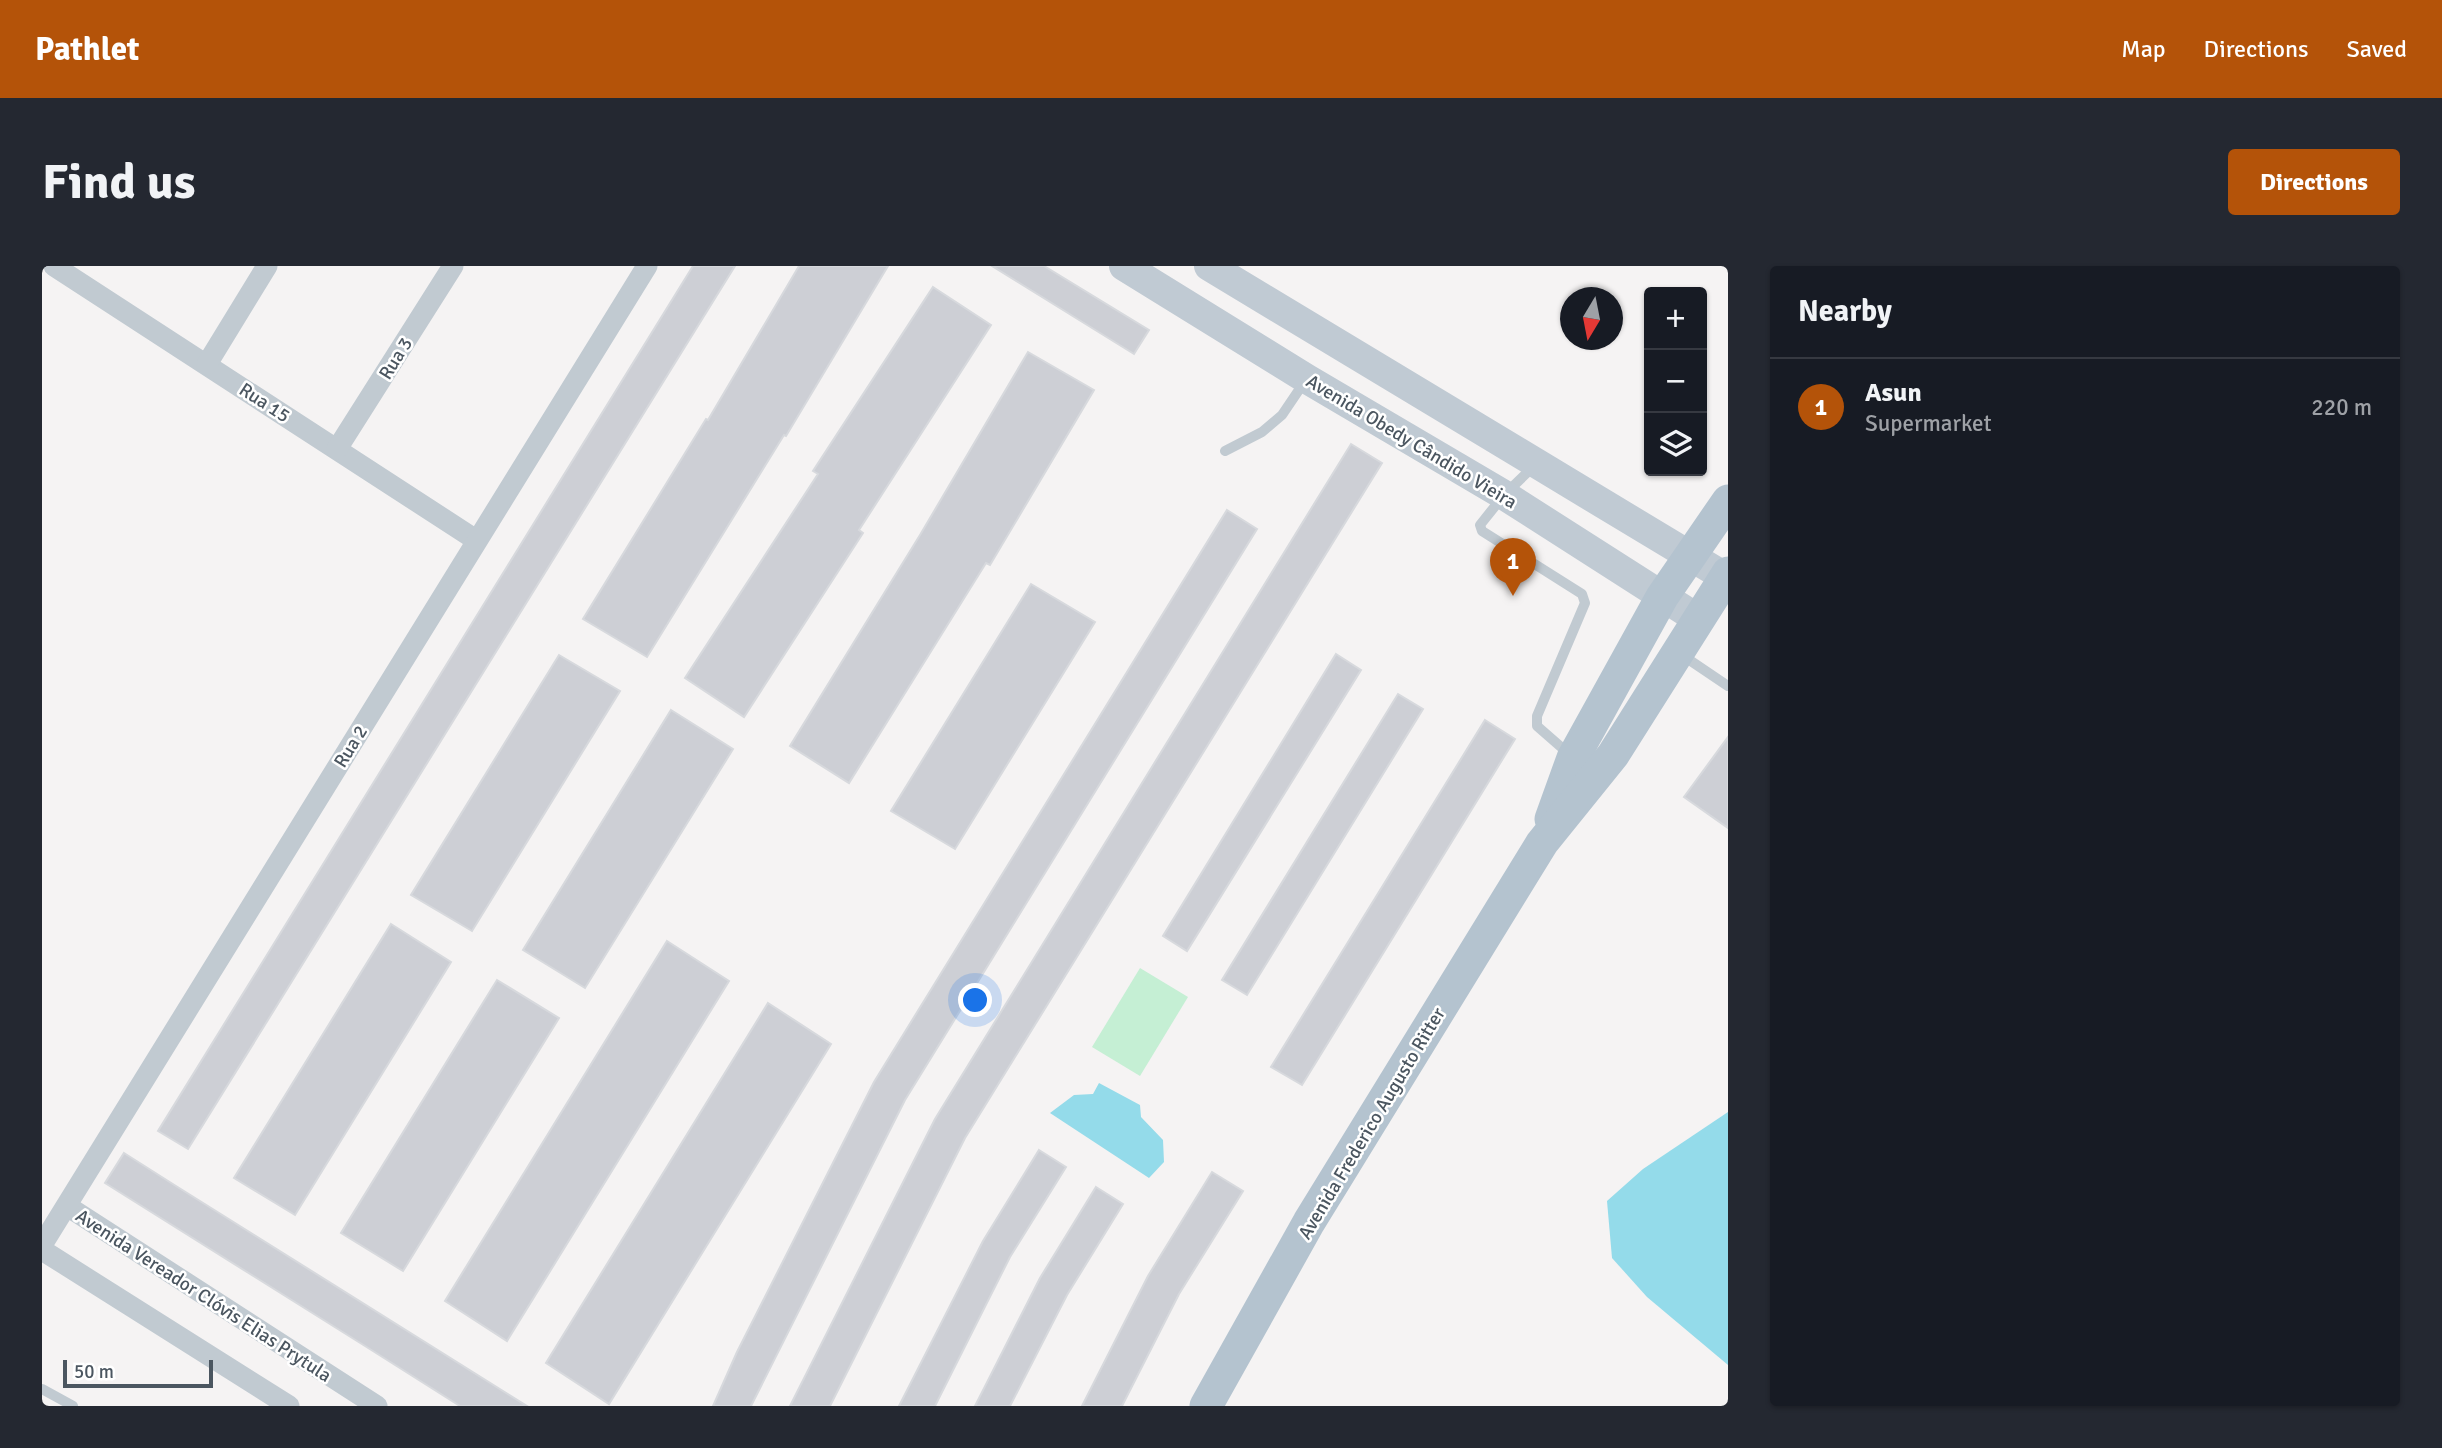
<!DOCTYPE html>
<html lang="en">
<head>
<meta charset="utf-8">
<style>
  body { margin:0; font-family:Signika,sans-serif; background:#242831; color:#f1f3f6 }
  .controls { position:absolute; right:21px; top:21px; display:grid; overflow:hidden; border-radius:7px; box-shadow:0 2px 5px #0004 }
  .controls button { width:63px; height:63px; display:grid; place-items:center; padding:0; border:0; border-bottom:2px solid #363941; background:#171b24; color:#f1f3f6; font:35px sans-serif }
  .compass { position:absolute; left:1518px; top:21px; width:63px; height:63px; border-radius:50%; background:#171b24; box-shadow:0 2px 5px #0004; rotate:190deg }
  .scale { position:absolute; left:21px; bottom:18px; width:150px; box-sizing:border-box; padding-left:7px; border:4px solid #4b5660; border-top:0; font-size:19px; line-height:24px; white-space:nowrap; color:#4b5660; -webkit-text-stroke:5px #fff; paint-order:stroke }
  .you { position:absolute; left:934px; top:735px; width:24px; height:24px; margin:-18px; border:5px solid #fff; border-radius:50%; background:#1a73e8; box-shadow:0 0 0 10px #1a73e833 }
  .badge { display:grid; place-items:center; width:46px; height:46px; border-radius:50%; background:#b45309; color:#fff; font-size:23px; font-weight:700 }
  .pin { position:absolute; translate:-50% -58px; filter:drop-shadow(0 2px 4px #0008) }
  .pin::after { content:''; position:absolute; top:37px; width:24px; height:21px; background:inherit; clip-path:polygon(0 0,100% 0,50% 100%) }
  .list { margin:0; padding:0; list-style:none }
  h2 { display:flex; justify-content:space-between; align-items:center; height:91px; margin:0; padding:0 28px; font-size:30px }
  h2 small { font-size:23px; font-weight:400; color:#9ea1a6 }
  .list li { display:grid; grid-template-columns:46px 1fr auto; gap:21px; align-items:center; box-sizing:border-box; height:98px; padding:0 28px; border-top:2px solid #363941 }
  .list b { display:block; font-size:26px; white-space:nowrap }
  .list p { margin:0; font-size:23px; white-space:nowrap; color:#9ea1a6 }
  .list em { font-size:23px; font-style:normal; color:#9ea1a6 }
  .icon { flex:none; width:38px; height:38px; fill:none; stroke:currentColor; stroke-width:2; stroke-linecap:round; stroke-linejoin:round }
  .map { position:relative; flex:none; width:1686px; height:1140px; overflow:hidden; border-radius:7px }
  header { display:flex; align-items:center; gap:42px; box-sizing:border-box; height:98px; padding:0 35px; background:#b45309; color:#fff }
  header strong { font-size:33px }
  nav { display:flex; gap:38px; margin-inline-start:auto; font-size:24px }
  .intro { display:flex; align-items:center; justify-content:space-between; box-sizing:border-box; height:168px; padding:0 42px }
  h1 { margin:0; font-size:49px }
  .button { padding:18px 32px; border-radius:7px; background:#b45309; color:#fff; font-size:24px; font-weight:700 }
  main { display:flex; gap:42px; padding:0 42px }
  aside { flex:1; background:#171b24; border-radius:7px; box-shadow:0 2px 5px #0004 }
  .map>svg:first-child { display:block }
  .green { fill:#c5efd4 }
  .water { fill:#94dbea }
  .building { fill:#cdcfd5; stroke:#d7d9dd; stroke-width:2 }
  .lines { fill:none; stroke-linecap:round; stroke-linejoin:round }
  .service { stroke:#c1cad1; stroke-width:10 }
  .minor { stroke:#c1cad1; stroke-width:21 }
  .secondary { stroke:#c0cad3; stroke-width:30 }
  .primary { stroke:#b4c3cf; stroke-width:33 }
  .labels { text-anchor:middle; stroke-width:5; stroke-linejoin:round; paint-order:stroke }
  .street-label { font-size:19px; fill:#4b5660; stroke:#fff }
</style>
</head>
<body>
<header>
<strong>Pathlet</strong>
<nav><a>Map</a><a>Directions</a><a>Saved</a></nav>
</header>
<div class="intro"><h1>Find us</h1><a class="button">Directions</a></div>
<main>
<div class="map">
<svg width="1686" height="1140" viewBox="0 0 1686 1140">
  <rect width="100%" height="100%" fill="#f5f3f3"/>
  <path class="green" d="M1098,702L1146,731L1098,810L1050,781Z"/>
  <g class="water">
    <path d="M1057,817L1098,839L1099,851L1121,874L1122,896L1107,912L1008,847L1032,829L1051,828Z"/>
    <path d="M1686,846V1099L1605,1031L1570,992L1565,935L1601,903Z"/>
  </g>
  <g class="building">
    <path d="M651,0H693L146,883L116,865Z"/>
    <path d="M757,0H846L744,170L742,169L605,391L541,353L664,153L666,154Z"/>
    <path d="M950,0H1002L1107,64L1092,88Z"/>
    <path d="M891,21L949,59L817,264L821,267L702,451L643,412L776,208L771,205Z"/>
    <path d="M986,86L1052,124L948,299L944,297L807,517L748,480L878,269Z"/>
    <path d="M1309,178L1340,197L923,872L788,1140H748L893,853Z"/>
    <path d="M1185,244L1215,263L863,834L709,1140H671L695,1086L832,816Z"/>
    <path d="M989,318L1053,356L913,583L849,545Z"/>
    <path d="M1294,388L1319,404L1145,685L1121,670Z"/>
    <path d="M517,389L578,425L430,665L369,629Z"/>
    <path d="M1356,428L1381,443L1205,729L1180,714Z"/>
    <path d="M629,444L691,483L543,722L481,684Z"/>
    <path d="M1443,454L1473,473L1260,819L1229,801Z"/>
    <path d="M1686,471V562L1642,531Z"/>
    <path d="M349,658L409,696L253,949L192,912Z"/>
    <path d="M625,675L687,715L465,1075L403,1035Z"/>
    <path d="M455,714L517,752L361,1005L299,967Z"/>
    <path d="M726,737L789,778L567,1138L504,1097Z"/>
    <path d="M997,884L1024,901L968,991L893,1140H857L941,975Z"/>
    <path d="M82,887L134,920L485,1140H418L323,1080L63,917Z"/>
    <path d="M1170,906L1201,925L1137,1028L1080,1140H1040L1106,1010Z"/>
    <path d="M1054,921L1081,938L1025,1029L968,1140H933L998,1012Z"/>
  </g>
  <g class="lines">
    <g class="service">
      <path d="M1183,185L1220,166L1240,149L1263,115"/>
      <path d="M1492,200L1462,229L1438,259L1440,265L1540,328L1543,337L1495,450V460L1527,488"/>
      <path d="M1640,389L1686,420"/>
      <path d="M0,1123L31,1140"/>
    </g>
    <g class="minor">
      <path d="M12,0L434,274"/>
      <path d="M165,98L225,0"/>
      <path d="M295,183L411,0"/>
      <path d="M25,940L335,1140"/>
      <path d="M0,979L605,0"/>
      <path d="M0,984L247,1140"/>
    </g>
    <g class="secondary">
      <path d="M1082,0L1265,113L1462,229L1656,353"/>
      <path d="M1167,0L1683,311"/>
    </g>
    <g class="primary">
      <path d="M1509,553L1531,492L1620,331L1686,235"/>
      <path d="M1164,1140L1267,956L1500,577L1571,489L1686,307"/>
    </g>
  </g>
  <g class="labels">
    <g class="street-label">
      <text transform="translate(353 92) rotate(-58)" y="7">Rua 3</text>
      <text transform="translate(223 136) rotate(33)" y="7">Rua 15</text>
      <text transform="translate(1370 175) rotate(31)" y="7">Avenida Obedy Cândido Vieira</text>
      <text transform="translate(308 480) rotate(-58)" y="7">Rua 2</text>
      <text transform="translate(1329 857) rotate(-59)" y="7">Avenida Frederico Augusto Ritter</text>
      <text transform="translate(162 1029) rotate(33)" y="7">Avenida Vereador Clóvis Elias Prytula</text>
    </g>
  </g>
</svg>
<div class="controls">
<button>+</button>
<button>−</button>
<button><svg class="icon" aria-label="layers" viewBox="0 0 24 24"><path d="M12 4l9 5-9 5-9-5zM3 14l9 5 9-5"/></svg></button>
</div>
<svg class="compass" viewBox="-18 -18 36 36"><path d="M0-13l5 13h-10z" fill="#e53935"/><path d="M0 13l5-13h-10z" fill="#9ea1a6"/></svg>
<div class="scale">50 m</div>
<div class="you"></div>
<div class="pin badge" style="left:1471px;top:330px">1</div>
</div>
<aside>
<h2>Nearby<small></small></h2>
<ul class="list">
<li><span class="badge">1</span><div><b>Asun</b><p>Supermarket</p></div><em>220 m</em></li>
</ul>
</aside>
</main>
</body>
</html>
